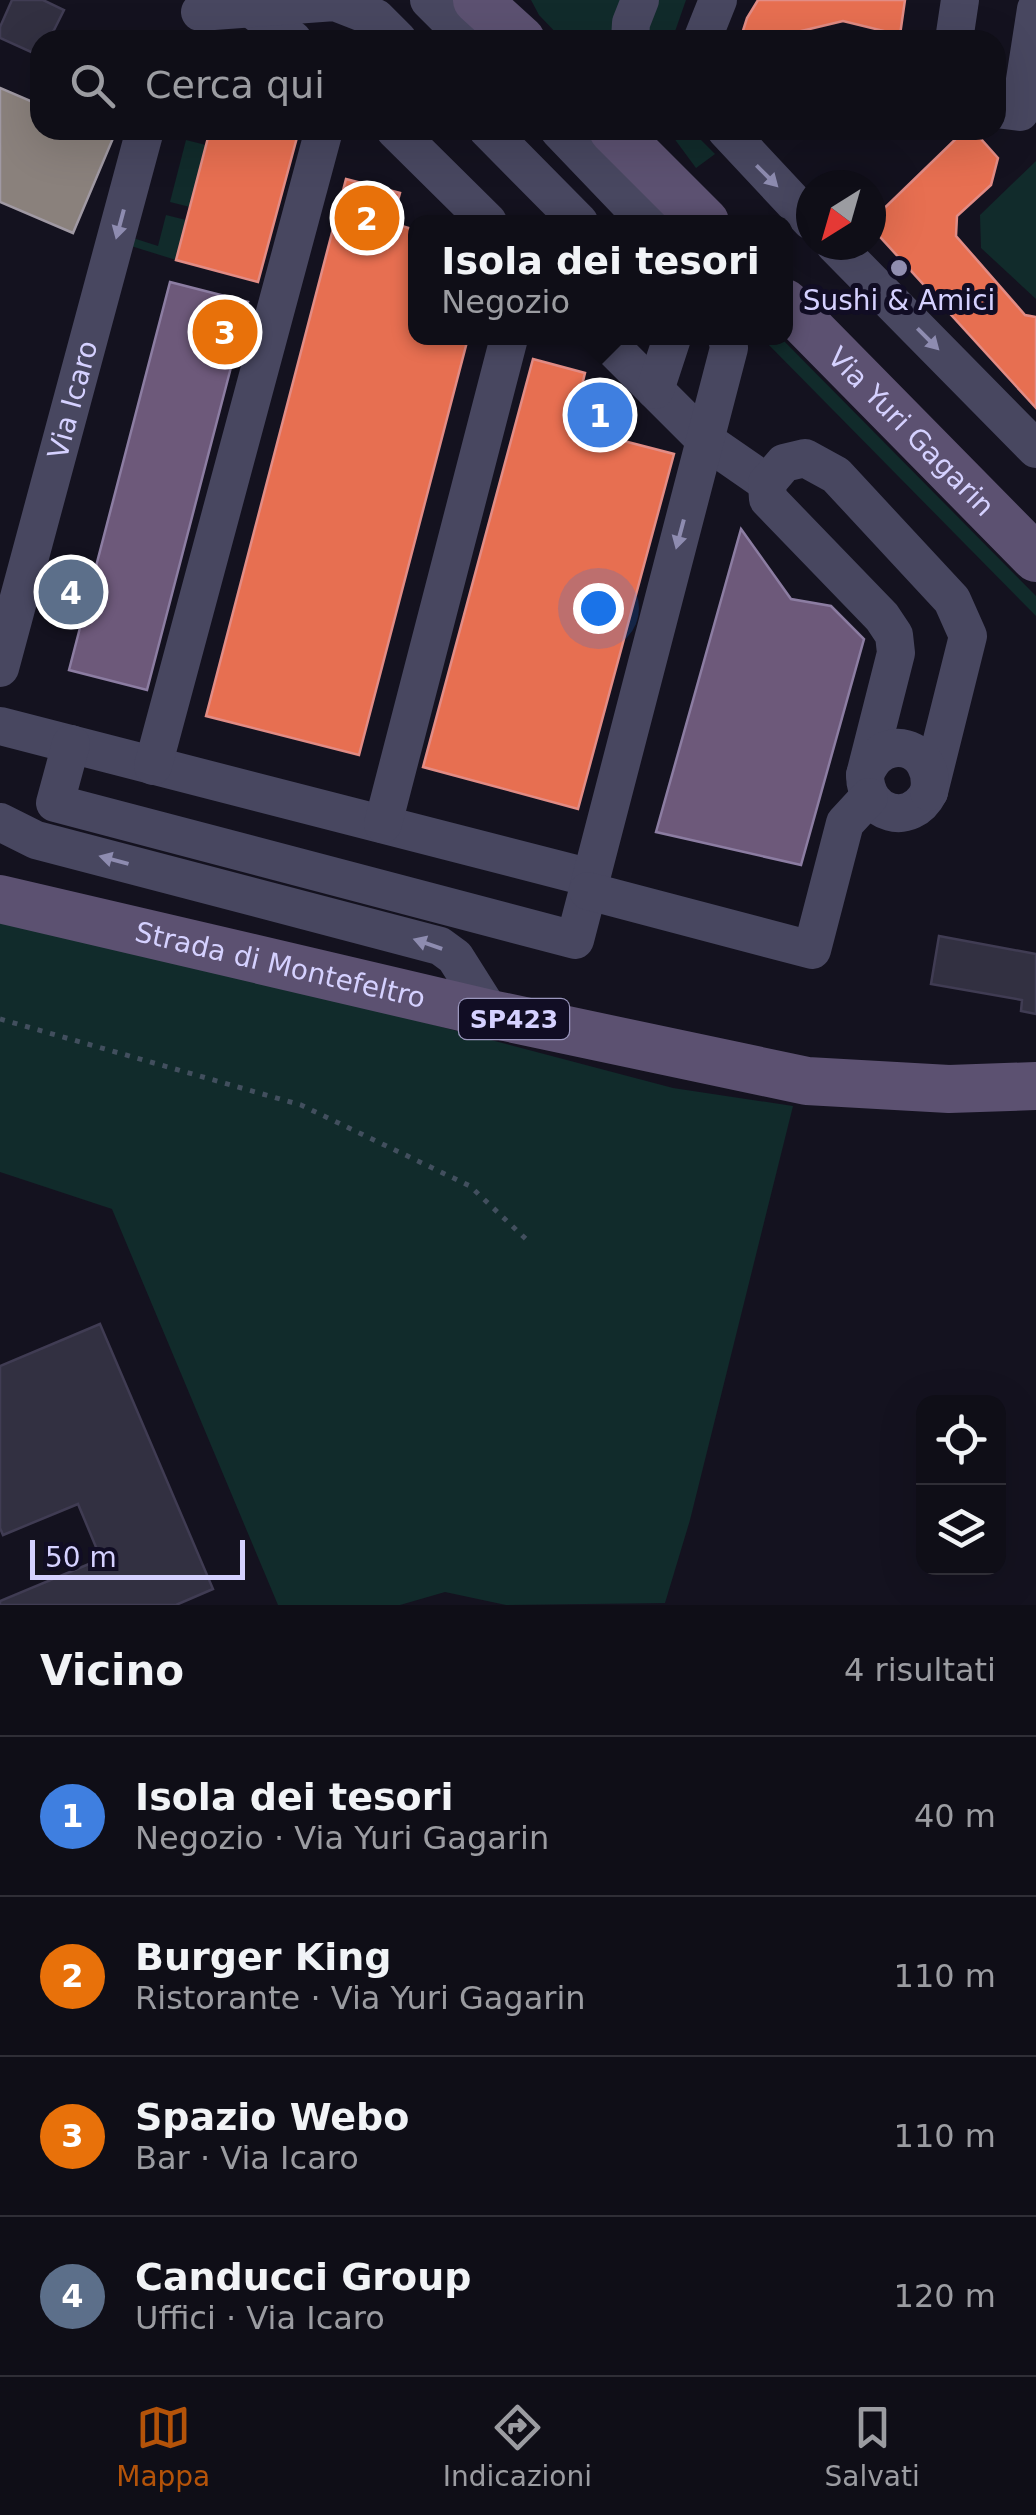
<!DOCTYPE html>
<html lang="it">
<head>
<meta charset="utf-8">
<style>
  body { margin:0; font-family:"DejaVu Sans",sans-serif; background:#1d1c24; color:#f1f3f6 }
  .controls { position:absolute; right:30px; bottom:30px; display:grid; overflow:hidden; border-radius:20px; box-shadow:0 10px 40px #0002 }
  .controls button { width:90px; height:90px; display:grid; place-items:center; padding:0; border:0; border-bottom:2px solid #2f2e36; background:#0f0e17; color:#f1f3f6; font:50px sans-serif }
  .compass { position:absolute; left:796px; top:170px; width:90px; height:90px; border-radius:50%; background:#0f0e17; box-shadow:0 10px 40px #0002; rotate:217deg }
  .scale { position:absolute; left:30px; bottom:25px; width:215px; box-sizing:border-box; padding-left:10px; border:5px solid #d5d1ff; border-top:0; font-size:28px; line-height:35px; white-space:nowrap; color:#d5d1ff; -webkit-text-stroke:8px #110d24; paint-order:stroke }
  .you { position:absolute; left:598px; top:608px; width:35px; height:35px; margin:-25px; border:8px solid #fff; border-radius:50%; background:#1a73e8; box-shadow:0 0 0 15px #1a73e833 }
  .badge { display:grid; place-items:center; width:65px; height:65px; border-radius:50%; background:#b45309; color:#fff; font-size:32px; font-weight:700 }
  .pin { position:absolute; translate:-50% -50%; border:5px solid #fff; box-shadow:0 2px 10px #0006 }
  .popup { position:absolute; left:408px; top:215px; width:385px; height:130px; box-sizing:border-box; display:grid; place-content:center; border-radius:20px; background:#0f0e17; filter:drop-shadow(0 2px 8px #0005); font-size:32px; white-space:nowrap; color:#9b9ca1 }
  .popup b { font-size:38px; color:#f1f3f6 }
  .popup::after { content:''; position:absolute; left:50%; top:100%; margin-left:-20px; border:20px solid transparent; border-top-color:#0f0e17 }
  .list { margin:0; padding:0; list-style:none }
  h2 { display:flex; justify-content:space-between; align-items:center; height:130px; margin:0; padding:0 40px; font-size:42px }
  h2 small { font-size:32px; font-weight:400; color:#9b9ca1 }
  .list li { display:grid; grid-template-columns:65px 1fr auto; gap:30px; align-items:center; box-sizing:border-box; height:160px; padding:0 40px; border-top:2px solid #2f2e36 }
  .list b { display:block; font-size:38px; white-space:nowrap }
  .list p { margin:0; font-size:32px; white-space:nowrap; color:#9b9ca1 }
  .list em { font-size:32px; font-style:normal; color:#9b9ca1 }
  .icon { flex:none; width:55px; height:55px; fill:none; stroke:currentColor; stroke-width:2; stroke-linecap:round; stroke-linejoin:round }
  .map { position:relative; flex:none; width:1036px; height:1605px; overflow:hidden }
  .search { position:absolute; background:#0f0e17; box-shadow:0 10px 40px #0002; left:30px; right:30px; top:30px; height:110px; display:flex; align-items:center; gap:25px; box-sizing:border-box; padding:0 35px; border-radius:30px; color:#9b9ca1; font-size:38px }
  .sheet { height:770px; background:#0f0e17 }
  nav { display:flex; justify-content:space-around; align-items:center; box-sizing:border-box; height:140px; border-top:2px solid #2f2e36; background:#0f0e17; font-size:28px; color:#9b9ca1 }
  nav a { display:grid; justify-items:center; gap:5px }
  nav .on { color:#b45309 }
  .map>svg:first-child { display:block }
  .green { fill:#112b2b }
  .shops { fill:#e76f51; stroke:#e28c85; stroke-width:2.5 }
  .offices { fill:#6d597a; stroke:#8c7da2; stroke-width:2.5 }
  .industry { fill:#8a817c; stroke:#a099a3; stroke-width:2.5 }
  .building { fill:#323041; stroke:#403c53; stroke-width:2.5 }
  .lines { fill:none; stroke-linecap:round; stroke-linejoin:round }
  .path { stroke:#424f5e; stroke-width:5; stroke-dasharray:5 8; stroke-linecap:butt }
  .minor { stroke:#484760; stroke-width:38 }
  .major { stroke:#5c5171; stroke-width:48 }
  .oneway { fill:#8e8cb0 }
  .poi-dot { fill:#918eb1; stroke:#110d24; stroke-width:4 }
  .labels { text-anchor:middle; stroke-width:10; stroke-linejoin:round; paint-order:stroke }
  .shield { fill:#110d24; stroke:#9a96bd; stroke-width:2.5 }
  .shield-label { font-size:25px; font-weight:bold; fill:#d5d1ff }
  .poi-label { font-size:28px; fill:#d5d1ff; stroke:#110d24 }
  .street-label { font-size:28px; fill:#d5d1ff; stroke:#110d24 }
</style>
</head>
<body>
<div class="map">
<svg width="1036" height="1605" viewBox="0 0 1036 1605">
  <rect width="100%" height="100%" fill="#14121f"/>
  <g class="green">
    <path d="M531,0H627L619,40H563L539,15Z"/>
    <path d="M657,0H686L672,40H645Z"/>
    <path d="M668,130H691L715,154L696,168Z"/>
    <path d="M186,140L206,145L190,207L170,202Z"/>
    <path d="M1036,161V299L981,248L980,215Z"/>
    <path d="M166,215L186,220L176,260L131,246L133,238L158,246Z"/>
    <path d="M762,338H781L1036,596V616Z"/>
    <path d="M0,918L245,975L673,1088L793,1106L690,1520L665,1603L506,1605L445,1592L400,1605H278L112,1209L0,1172Z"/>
  </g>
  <g class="shops">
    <path d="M758,0H905L900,35L843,21L797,32V40H740L747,18Z"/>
    <path d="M210,130H299L258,282L176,260Z"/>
    <path d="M965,130H973L998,158L991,185L957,216L956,236L1025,315L1036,317V408L871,227V221Z"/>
    <path d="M346,179L400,193L392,223L415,230V338H468L359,755L206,716Z"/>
    <path d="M533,359L585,373L579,398L628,411L620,440L674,454L578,809L423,767Z"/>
  </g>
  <g class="offices">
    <path d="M170,282L248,302L147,690L69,670Z"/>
    <path d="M741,529L791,599L831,606L864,639L801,865L656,832Z"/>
  </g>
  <path class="industry" d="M0,88L40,105V130H100L114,136L73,233L0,202Z"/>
  <g class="building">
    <path d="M12,0H43L64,10L49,40H40V56L0,38V27Z"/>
    <path d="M939,936L1036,954V1014L1021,1011L1022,1000L931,984Z"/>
    <path d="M100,1324L213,1589L176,1605H0V1601L101,1559L78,1504L3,1535L0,1528V1366Z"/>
  </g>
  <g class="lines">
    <path class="path" d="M0,1019L301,1105L470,1186L528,1241"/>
    <g class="minor">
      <path d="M429,0L469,40"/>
      <path d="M253,10L293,40"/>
      <path d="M200,12L335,2L376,18L398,40"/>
      <path d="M630,40L631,23L640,0"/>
      <path d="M702,40L718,0"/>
      <path d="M954,40L960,0"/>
      <path d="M996,109L1020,112L1036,9"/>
      <path d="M395,130L488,222"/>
      <path d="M488,130L579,222"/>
      <path d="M559,130L647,222"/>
      <path d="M726,130L811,221"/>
      <path d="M835,245L1036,449"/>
      <path d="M603,338L705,440L767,483"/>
      <path d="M655,390L672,338"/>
      <path d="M805,458L836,475L952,600L968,636L929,792C911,828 865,815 865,775L896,653L894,635L882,617L768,499L767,483L784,463Z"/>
      <path id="s1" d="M0,668L145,130"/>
      <path d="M0,726L591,878"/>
      <path d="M71,744L55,803L575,940L729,348L727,338"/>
      <path d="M153,766L324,130"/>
      <path d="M865,775C881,730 937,745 929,792"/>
      <path d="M0,822L36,840L440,946L455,957L491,1014"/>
      <path d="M383,824L509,338"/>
      <path d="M588,891L812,950L845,823L869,797"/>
    </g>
    <g class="major">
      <path d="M477,0L521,40"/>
      <path d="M613,130L705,222"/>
      <path id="s2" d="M785,303L1036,558"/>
      <path id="s3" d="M0,899L491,1014L807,1081L949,1089L1036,1086"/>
    </g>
  </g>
  <defs><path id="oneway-solid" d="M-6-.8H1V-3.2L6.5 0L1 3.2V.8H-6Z" transform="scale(2.5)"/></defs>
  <g class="oneway">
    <use href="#oneway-solid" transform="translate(767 176) rotate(45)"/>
    <use href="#oneway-solid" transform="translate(120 224) rotate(105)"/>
    <use href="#oneway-solid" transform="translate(928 339) rotate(45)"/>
    <use href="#oneway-solid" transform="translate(680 534) rotate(105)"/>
    <use href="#oneway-solid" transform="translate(114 860) rotate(-165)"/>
    <use href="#oneway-solid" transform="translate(428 944) rotate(-161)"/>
  </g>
  <circle class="poi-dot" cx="899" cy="268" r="10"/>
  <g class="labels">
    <rect class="shield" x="459" y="999" width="110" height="40" rx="8"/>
    <g class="shield-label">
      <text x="514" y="1028">SP423</text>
    </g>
    <g class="poi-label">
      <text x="899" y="310">Sushi &amp; Amici</text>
    </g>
    <g class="street-label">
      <text dy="10" stroke="none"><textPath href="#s1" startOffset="278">Via Icaro</textPath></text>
      <text dy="10" stroke="none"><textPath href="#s2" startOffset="180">Via Yuri Gagarin</textPath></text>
      <text dy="10" stroke="none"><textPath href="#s3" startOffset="288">Strada di Montefeltro</textPath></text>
    </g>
  </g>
</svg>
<div class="controls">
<button><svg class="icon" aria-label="locate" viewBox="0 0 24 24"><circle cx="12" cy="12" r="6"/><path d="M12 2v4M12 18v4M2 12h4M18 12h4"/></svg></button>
<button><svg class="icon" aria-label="layers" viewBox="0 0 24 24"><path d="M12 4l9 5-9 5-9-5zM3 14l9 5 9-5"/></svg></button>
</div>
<svg class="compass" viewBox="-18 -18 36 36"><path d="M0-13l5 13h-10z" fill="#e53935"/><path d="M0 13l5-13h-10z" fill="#9b9ca1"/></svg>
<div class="scale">50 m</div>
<div class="you"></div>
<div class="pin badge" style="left:600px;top:415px;background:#3f7fe0">1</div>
<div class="popup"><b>Isola dei tesori</b>Negozio</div>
<div class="pin badge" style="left:367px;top:218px;background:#e8710a">2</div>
<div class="pin badge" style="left:225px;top:332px;background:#e8710a">3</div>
<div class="pin badge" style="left:71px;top:592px;background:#5c6f8a">4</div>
<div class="search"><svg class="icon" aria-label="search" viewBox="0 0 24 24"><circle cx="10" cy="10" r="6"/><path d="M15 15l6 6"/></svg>Cerca qui</div>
</div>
<section class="sheet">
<h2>Vicino<small>4 risultati</small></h2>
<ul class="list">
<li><span class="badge" style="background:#3f7fe0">1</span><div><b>Isola dei tesori</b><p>Negozio · Via Yuri Gagarin</p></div><em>40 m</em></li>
<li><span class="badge" style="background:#e8710a">2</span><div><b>Burger King</b><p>Ristorante · Via Yuri Gagarin</p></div><em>110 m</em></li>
<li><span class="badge" style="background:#e8710a">3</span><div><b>Spazio Webo</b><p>Bar · Via Icaro</p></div><em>110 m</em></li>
<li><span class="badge" style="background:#5c6f8a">4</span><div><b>Canducci Group</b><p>Uffici · Via Icaro</p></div><em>120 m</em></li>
</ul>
</section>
<nav>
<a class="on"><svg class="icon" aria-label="map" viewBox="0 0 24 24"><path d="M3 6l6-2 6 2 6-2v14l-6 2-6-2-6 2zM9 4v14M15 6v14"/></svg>Mappa</a>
<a><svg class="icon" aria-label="directions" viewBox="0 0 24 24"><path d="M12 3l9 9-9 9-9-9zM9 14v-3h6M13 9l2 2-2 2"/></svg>Indicazioni</a>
<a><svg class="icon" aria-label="saved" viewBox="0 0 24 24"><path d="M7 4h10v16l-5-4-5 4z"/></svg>Salvati</a>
</nav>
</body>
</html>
